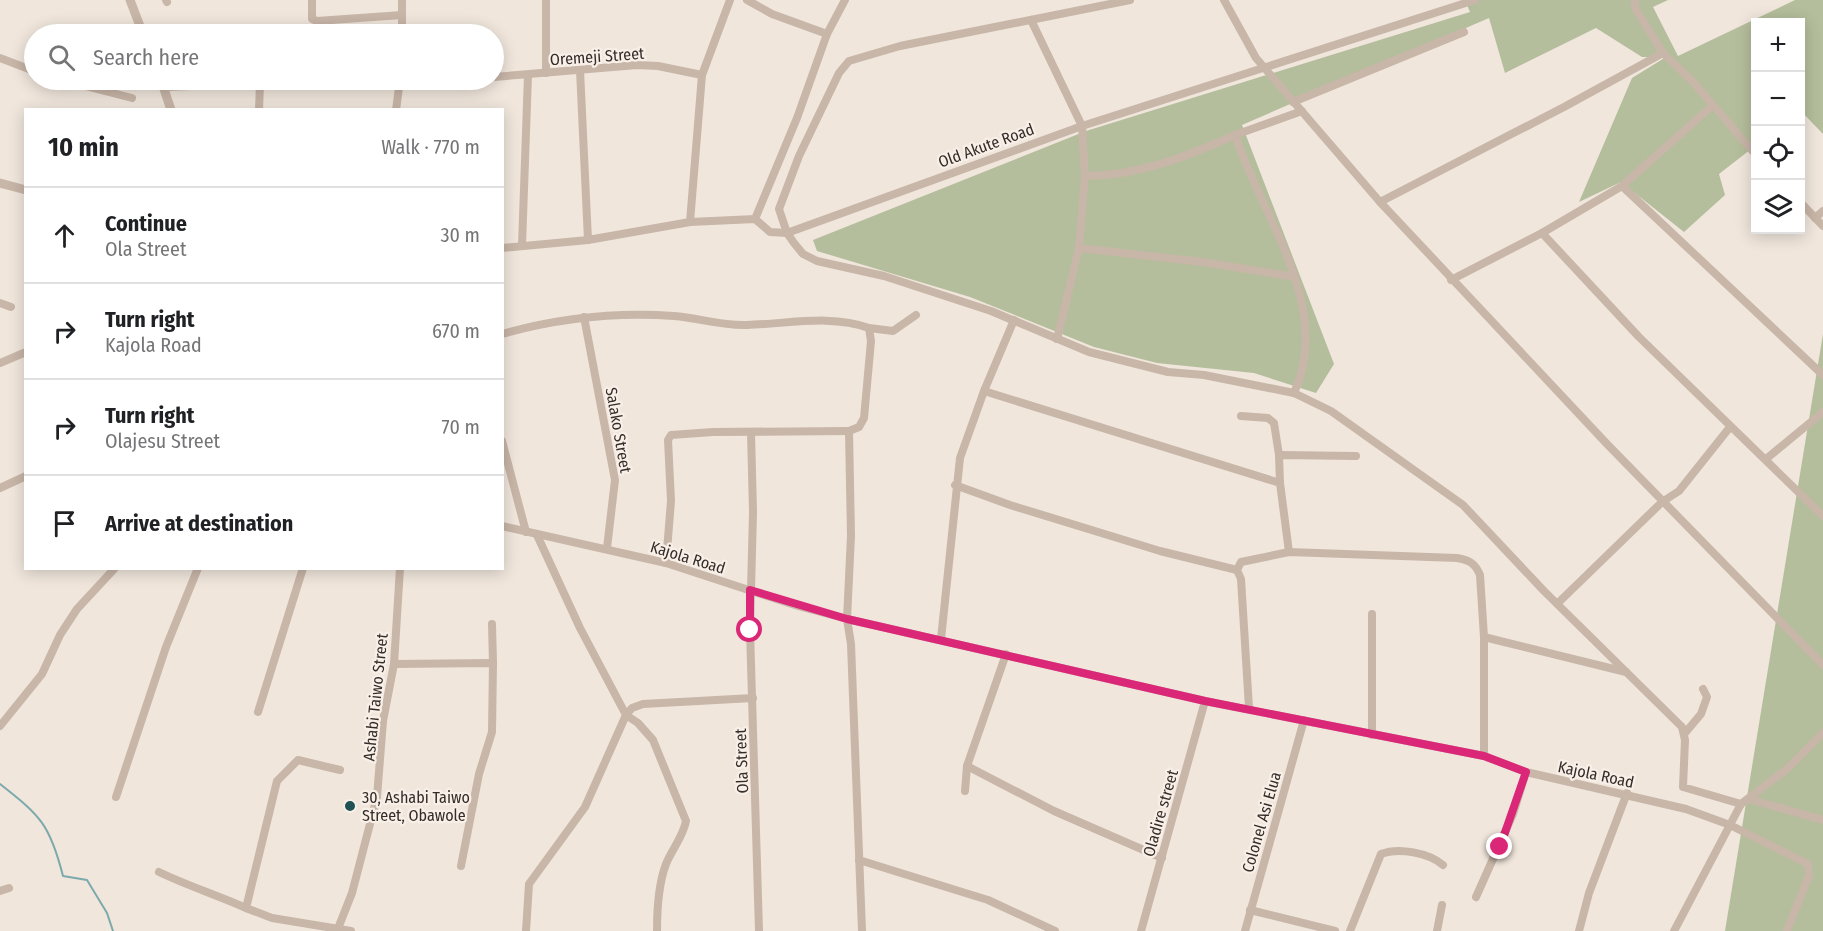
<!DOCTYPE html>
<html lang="en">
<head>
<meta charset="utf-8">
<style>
  body { margin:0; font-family:"Fira Sans Condensed",sans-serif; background:#f2f2f2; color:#202124 }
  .controls { position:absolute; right:18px; top:18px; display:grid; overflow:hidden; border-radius:0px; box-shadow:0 3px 15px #0003 }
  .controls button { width:54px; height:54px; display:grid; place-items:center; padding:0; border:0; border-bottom:2px solid #e0e0e0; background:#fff; color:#202124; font:30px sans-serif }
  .stop { position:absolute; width:18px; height:18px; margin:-14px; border:4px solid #db2777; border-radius:50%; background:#fff }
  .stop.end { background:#db2777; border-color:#fff; box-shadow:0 2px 6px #0008 }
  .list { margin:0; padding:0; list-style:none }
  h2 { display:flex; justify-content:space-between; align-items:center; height:78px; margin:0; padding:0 24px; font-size:26px }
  h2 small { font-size:20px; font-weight:400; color:#757577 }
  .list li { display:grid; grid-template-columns:39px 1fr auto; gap:18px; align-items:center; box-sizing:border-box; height:96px; padding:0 24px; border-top:2px solid #e0e0e0 }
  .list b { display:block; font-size:22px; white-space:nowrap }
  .list p { margin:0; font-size:20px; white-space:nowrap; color:#757577 }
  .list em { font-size:20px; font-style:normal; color:#757577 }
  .icon { flex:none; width:33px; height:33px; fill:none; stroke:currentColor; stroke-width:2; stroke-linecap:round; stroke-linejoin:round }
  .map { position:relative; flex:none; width:1823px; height:931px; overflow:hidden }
  .search { position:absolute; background:#fff; box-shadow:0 3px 15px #0003; left:24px; top:24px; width:480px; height:66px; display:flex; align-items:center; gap:15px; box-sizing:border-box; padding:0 21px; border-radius:33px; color:#757577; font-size:22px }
  .panel { position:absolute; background:#fff; box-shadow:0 3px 15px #0003; left:24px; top:108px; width:480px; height:462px; border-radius:0px }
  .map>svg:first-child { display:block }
  .green { fill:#b4be9c }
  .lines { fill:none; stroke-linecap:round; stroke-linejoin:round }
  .stream { stroke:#7caaac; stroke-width:2 }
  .minor { stroke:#c8b6a8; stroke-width:8 }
  .tertiary { stroke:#c8b6a8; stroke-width:9 }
  .route { stroke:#db2777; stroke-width:8 }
  .poi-dot { fill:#205154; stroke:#f8f0e8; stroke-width:2 }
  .labels { text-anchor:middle; stroke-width:4.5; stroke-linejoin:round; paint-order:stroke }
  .street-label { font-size:16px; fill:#352c28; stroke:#f8f0e8 }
  .poi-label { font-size:16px; fill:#352c28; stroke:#f8f0e8; text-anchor:start }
</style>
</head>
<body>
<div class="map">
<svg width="1823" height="931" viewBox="0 0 1823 931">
  <rect width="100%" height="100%" fill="#f0e6dc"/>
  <g class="green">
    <path d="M1465,0H1668L1653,7L1678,56L1795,0H1823V134L1801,111L1800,22H1756L1755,146L1719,174L1725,195L1684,232L1621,182L1579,202L1632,78L1666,57H1642L1596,28L1505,73L1489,18L1242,125L1334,364L1316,393L1254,373L1157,363L1094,347L970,297L817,251L813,240L1086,131L1470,12Z"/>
    <path d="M1823,334V931H1725Z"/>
  </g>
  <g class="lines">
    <path class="stream" d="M0,784C41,816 50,825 63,876L87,880L107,913L113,931"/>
    <g class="minor">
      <path d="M166,0L167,2"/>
      <path d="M312,0V19L317,21L402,15"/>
      <path d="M747,0L772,14L827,34"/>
      <path d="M1130,0L900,46L849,61L839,73L799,156L779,209L787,233L794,243L803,254L817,261L884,276L991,311L1089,352L1168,372L1204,375L1294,393L1331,411L1463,505L1544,591L1682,727L1685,740L1683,787L1741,804"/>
      <path d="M1224,0L1256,58L1380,202L1607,444L1823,665"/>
      <path d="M1635,0V8L1663,53L1694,83L1756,155"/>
      <path d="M1031,20L1082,126L1085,176"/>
      <path d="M402,34V0"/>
      <path d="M0,58L34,71"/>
      <path d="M580,70L588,240"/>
      <path d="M546,73V0"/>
      <path d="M494,77L637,65L658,66L702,75"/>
      <path d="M62,80L132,98"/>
      <path d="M164,87L327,81L452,80"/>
      <path d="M1293,102L1464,32"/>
      <path d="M259,110L260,83"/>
      <path d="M396,110L400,80"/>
      <path d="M1622,186L1823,375"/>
      <path d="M1380,202L1564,107L1663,53"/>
      <path d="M1800,202L1823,226"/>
      <path d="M1815,218L1823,211"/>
      <path d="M755,219L797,118L827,34L845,0"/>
      <path d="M690,222L702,75L730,0"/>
      <path d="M1542,233L1639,337L1823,516"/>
      <path d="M522,246L528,75"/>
      <path d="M502,248L588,240L690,222L755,219L770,232L787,233L1082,126L1475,0"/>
      <path d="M1079,248L1203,262L1295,277"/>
      <path d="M1451,280L1542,233L1622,186L1713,105"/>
      <path d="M0,303L11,307"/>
      <path d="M584,317L615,480L607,548"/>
      <path d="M869,328L893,331L916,315"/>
      <path d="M502,334C559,318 616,312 674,316C699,318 722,326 747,325C787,324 831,314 869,328L871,341L864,418L859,427L849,431L851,536L847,619L851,644L862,931"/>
      <path d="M1057,339L1079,248L1085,176C1138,176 1188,156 1235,135"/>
      <path d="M0,363L26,352"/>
      <path d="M984,391L1280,483"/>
      <path d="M1294,393C1334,307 1261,215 1235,135L1302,111"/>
      <path d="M1241,416L1268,418L1274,423L1279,455"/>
      <path d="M751,432L753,512L750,630L759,931"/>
      <path d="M502,441L526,532"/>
      <path d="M1766,459L1823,412"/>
      <path d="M955,485L1010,505L1160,551L1237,570"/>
      <path d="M0,488L26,476"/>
      <path d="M502,526L666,563L798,606L847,619L1205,701L1484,756L1526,772L1686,809L1730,825L1808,864L1809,875L1787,931"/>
      <path d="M1289,552L1280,483L1279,455L1356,456"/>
      <path d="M666,563L671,501L668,440L671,435L713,432L849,431"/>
      <path d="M1558,603L1662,502L1679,491L1730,427"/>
      <path d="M1372,614V735"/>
      <path d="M492,624L493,663"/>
      <path d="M1484,637L1626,672"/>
      <path d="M941,639L960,458L984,391L1014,320"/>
      <path d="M394,664L493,663L492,732L479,774L461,866"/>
      <path d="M1249,708L1241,579L1237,570L1241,562L1289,552L1457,558C1469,560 1475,563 1480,575L1484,637V756"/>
      <path d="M258,712L303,568"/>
      <path d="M0,726L42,674L60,635L77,609L115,568"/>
      <path d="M1685,733L1701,714L1707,697L1703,689"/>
      <path d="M967,766L1054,811L1162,858"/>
      <path d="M340,770L298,760L277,781L246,908L272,918L351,931"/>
      <path d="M965,791L967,766L1006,654"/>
      <path d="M116,797L166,647L198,568"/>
      <path d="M1749,799L1823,820"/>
      <path d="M859,860L988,900L1055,931"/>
      <path d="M159,872C188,886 217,895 246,908"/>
      <path d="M0,891L9,888"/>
      <path d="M1476,897L1513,814L1526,772"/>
      <path d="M1250,910L1335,931"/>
      <path d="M337,931L352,893L377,797L383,721L394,664L400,568"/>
      <path d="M526,931L529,884L585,807L626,715L580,628L537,535"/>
      <path d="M657,931C657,909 658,885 666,864C672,849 683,837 686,821L653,740L638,723L626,715L632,708L643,704L753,698"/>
      <path d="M1141,931L1205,701"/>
      <path d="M1245,931L1304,720"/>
      <path d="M1350,931L1381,854C1399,847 1429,853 1443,865"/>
      <path d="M1437,931L1442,905"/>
      <path d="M1579,931L1589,893L1627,793"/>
      <path d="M1674,931L1741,804L1787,769L1823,733"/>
    </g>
    <g class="tertiary">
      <path d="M130,0L143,34"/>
      <path d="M161,80L171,110"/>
      <path d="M0,183L26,190"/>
    </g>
  </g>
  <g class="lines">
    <path class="route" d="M750,630V590L847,619L1205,701L1484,756L1526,772L1500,847"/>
  </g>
  <circle class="poi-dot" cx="350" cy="806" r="6"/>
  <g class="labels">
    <g class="street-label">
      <text transform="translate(597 56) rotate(-4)" y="6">Oremeji Street</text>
      <text transform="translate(986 145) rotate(-20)" y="6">Old Akute Road</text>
      <text transform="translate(619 430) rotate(80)" y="6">Salako Street</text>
      <text transform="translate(688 557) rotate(17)" y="6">Kajola Road</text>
      <text transform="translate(375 697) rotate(-84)" y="6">Ashabi Taiwo Street</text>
      <text transform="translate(741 761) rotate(-92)" y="6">Ola Street</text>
      <text transform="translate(1596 774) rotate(12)" y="6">Kajola Road</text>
      <text transform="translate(1160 813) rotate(-74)" y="6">Oladire street</text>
      <text transform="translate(1261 822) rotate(-74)" y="6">Colonel Asi Elua</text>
    </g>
    <g class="poi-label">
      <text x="362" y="803">30, Ashabi Taiwo<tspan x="362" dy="18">Street, Obawole</tspan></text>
    </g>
  </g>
</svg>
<div class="controls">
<button>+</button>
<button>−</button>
<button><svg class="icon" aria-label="locate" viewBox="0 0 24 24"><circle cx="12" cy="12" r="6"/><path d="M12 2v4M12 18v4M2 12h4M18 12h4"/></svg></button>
<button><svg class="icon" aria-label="layers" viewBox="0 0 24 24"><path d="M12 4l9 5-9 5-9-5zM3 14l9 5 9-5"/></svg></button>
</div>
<div class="stop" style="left:750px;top:630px"></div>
<div class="stop end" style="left:1500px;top:847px"></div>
<div class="search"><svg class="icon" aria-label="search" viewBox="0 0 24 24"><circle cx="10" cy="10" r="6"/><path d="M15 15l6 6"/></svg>Search here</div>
<section class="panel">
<h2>10 min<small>Walk · 770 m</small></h2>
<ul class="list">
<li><svg class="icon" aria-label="ahead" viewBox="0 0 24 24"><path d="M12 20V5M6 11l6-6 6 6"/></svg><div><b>Continue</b><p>Ola Street</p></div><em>30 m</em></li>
<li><svg class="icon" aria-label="right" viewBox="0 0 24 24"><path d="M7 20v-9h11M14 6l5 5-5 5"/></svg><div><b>Turn right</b><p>Kajola Road</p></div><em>670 m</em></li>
<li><svg class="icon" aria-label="right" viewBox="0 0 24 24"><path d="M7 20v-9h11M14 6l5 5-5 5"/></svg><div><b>Turn right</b><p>Olajesu Street</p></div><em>70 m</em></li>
<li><svg class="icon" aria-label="arrive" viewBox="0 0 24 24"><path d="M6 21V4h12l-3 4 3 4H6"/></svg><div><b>Arrive at destination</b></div></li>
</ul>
</section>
</div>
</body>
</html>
